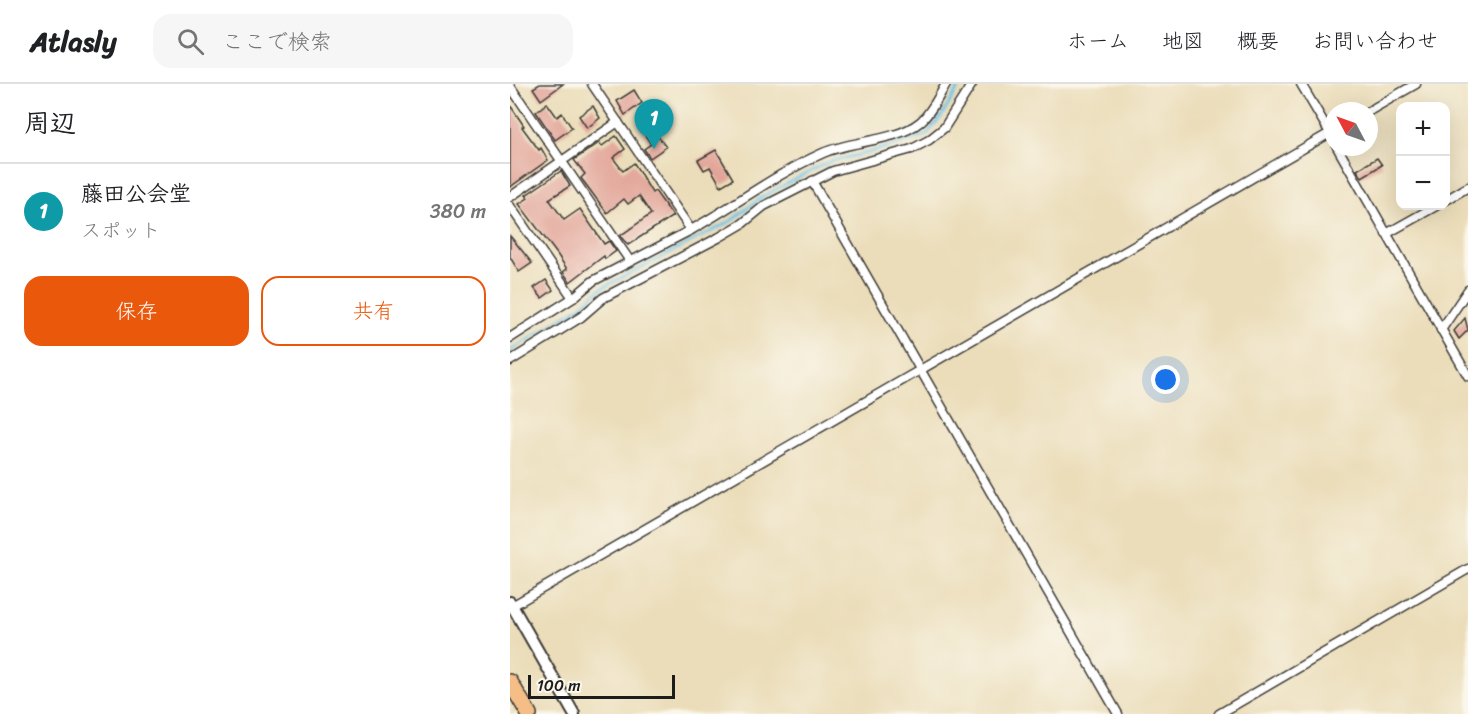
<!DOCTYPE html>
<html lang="ja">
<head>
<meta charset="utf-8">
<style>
  body { margin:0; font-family:Sriracha,"Klee One",sans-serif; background:#f6f6f6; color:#202124 }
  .controls { position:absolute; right:18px; top:18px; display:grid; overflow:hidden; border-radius:12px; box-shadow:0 6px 24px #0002 }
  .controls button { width:54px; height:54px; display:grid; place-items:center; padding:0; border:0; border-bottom:2px solid #e0e0e0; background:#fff; color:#202124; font:30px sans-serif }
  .compass { position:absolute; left:814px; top:18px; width:54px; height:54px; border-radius:50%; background:#fff; box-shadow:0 6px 24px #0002; rotate:311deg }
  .scale { position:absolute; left:18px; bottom:15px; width:147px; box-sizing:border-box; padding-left:6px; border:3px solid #1c1c1c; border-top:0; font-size:16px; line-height:21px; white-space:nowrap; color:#1c1c1c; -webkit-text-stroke:4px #fbf7ec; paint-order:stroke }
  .you { position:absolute; left:656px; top:296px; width:21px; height:21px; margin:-15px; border:4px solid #fff; border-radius:50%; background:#1a73e8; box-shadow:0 0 0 9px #1a73e833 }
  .badge { display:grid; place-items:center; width:39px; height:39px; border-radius:50%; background:#ea580c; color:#fff; font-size:20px; font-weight:700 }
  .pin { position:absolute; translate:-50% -50px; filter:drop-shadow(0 2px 3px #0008) }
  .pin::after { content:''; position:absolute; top:32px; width:21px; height:18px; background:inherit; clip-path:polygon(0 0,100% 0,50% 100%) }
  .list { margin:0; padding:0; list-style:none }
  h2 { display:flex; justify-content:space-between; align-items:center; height:78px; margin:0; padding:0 24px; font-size:26px }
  h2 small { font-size:20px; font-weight:400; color:#757577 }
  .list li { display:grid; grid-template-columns:39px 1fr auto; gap:18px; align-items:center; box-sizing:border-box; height:96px; padding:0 24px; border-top:2px solid #e0e0e0 }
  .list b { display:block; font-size:22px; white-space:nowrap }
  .list p { margin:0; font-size:20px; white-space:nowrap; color:#757577 }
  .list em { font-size:20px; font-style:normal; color:#757577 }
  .actions { display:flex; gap:12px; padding:18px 24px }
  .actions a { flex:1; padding:14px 0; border:2px solid #ea580c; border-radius:18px; text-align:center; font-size:21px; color:#ea580c }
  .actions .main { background:#ea580c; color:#fff }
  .icon { flex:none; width:33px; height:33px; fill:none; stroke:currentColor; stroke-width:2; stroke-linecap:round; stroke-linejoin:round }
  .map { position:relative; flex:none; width:958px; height:630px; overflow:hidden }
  header { display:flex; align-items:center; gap:36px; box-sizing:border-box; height:84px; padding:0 30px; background:#fff; border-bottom:2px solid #e0e0e0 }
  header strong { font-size:28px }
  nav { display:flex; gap:33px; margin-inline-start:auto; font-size:21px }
  .search { width:420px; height:54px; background:#f6f6f6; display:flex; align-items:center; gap:15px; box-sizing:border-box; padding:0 21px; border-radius:18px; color:#757577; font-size:22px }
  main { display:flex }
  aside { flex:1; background:#fff }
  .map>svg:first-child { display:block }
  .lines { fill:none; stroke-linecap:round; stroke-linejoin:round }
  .stream { stroke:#69c3e7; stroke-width:3 }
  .building { fill:#e2a498 }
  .minor-casing { stroke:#3b3934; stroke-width:11 }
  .tertiary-casing { stroke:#3b3934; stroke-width:14 }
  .motorway-casing { stroke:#3b3934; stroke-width:18 }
  .minor { stroke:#fff; stroke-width:8 }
  .tertiary { stroke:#fff; stroke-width:10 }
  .motorway { stroke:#f6be87; stroke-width:15 }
</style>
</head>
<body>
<header>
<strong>Atlasly</strong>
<div class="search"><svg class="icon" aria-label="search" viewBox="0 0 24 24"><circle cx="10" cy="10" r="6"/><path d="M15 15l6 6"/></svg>ここで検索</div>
<nav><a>ホーム</a><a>地図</a><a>概要</a><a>お問い合わせ</a></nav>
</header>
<main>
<aside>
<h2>周辺<small></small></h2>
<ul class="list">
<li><span class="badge" style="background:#0f9aa8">1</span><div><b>藤田公会堂</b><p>スポット</p></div><em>380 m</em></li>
</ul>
<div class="actions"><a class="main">保存</a><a>共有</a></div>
</aside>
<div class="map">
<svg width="958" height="630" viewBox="0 0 958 630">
  <rect width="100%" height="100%" fill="#fbf7ec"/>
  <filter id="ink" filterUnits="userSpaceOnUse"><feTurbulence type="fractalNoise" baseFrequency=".0167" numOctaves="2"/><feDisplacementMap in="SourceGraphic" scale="12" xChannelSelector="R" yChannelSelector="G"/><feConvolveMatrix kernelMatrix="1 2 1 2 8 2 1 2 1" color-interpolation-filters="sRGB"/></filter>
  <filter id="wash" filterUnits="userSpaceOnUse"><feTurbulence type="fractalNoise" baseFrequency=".008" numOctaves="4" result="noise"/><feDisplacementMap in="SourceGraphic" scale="24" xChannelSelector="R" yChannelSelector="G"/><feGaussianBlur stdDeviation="1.35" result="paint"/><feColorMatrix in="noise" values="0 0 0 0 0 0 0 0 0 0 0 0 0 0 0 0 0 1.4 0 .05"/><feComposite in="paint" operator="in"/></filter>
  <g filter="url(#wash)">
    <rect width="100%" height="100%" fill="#ebddb9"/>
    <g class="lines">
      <path class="stream" d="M0,267L70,223L90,205L221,137L249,115L270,103L321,77L358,69L416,51L431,33L451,0"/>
    </g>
    <g id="blocks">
      <g class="building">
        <path d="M30,0H53L31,16L23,4Z"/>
        <path d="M124,6L132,19L115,31L107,17Z"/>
        <path d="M37,19L47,33L52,29L62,44L45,56L26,28Z"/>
        <path d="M0,21L14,42L12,43L29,66L31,64L38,76L0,103Z"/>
        <path d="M83,22L90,34L77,44L69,32Z"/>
        <path d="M145,34L151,42L144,47L156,63L140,74L134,65L141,60L130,43Z"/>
        <path d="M106,52L115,65L103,74L113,87L124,79L142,109L145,107L163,132L118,161L110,152L141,130L129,112L118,120L114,115L97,129L71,94L75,90L64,76L89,59L92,62Z"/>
        <path d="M206,66L223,95L211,102L200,83L194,86L188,76Z"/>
        <path d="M867,74L872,81L852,93L847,86Z"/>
        <path d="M51,87L60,102L39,115L54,136L70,125L94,160L99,157L106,167L95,175L94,172L60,198L53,188L57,185L47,170L9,120L18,114L16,111Z"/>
        <path d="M0,152L22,179L9,188L0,173Z"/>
        <path d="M36,196L43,206L32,214L24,204Z"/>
        <path d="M955,234L958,246L949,255L944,247Z"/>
      </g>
    </g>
  </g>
  <g filter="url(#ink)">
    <use href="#blocks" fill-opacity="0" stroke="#3b3934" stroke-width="1.5"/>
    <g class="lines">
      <g class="minor-casing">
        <g id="minor">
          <path d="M0,2L120,177"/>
          <path d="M859,27L906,0"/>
          <path d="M827,63L958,292"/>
          <path d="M302,97L608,630"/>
          <path d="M0,113L108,38"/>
          <path d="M936,116L958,103"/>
          <path d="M0,122L63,214"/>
          <path d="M181,146C225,121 266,90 313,69C342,56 385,58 410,38C421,29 429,12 436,0"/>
          <path d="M876,150L926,122"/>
          <path d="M931,246L958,206"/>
          <path d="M0,254L63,214L83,197L181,146L82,0"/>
          <path d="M0,277L71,233L93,214L208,154L232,140L254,122L323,87L402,65L419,56L434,44L462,0"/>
          <path d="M2,522L820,49L791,0"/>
          <path d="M709,630L958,485"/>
        </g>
      </g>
      <g class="tertiary-casing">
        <path id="tertiary" d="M0,518L64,630"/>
      </g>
      <g class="motorway-casing">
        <path id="motorway" d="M0,598L19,630"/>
      </g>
      <use href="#minor" class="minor"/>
      <use href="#tertiary" class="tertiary"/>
      <use href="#motorway" class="motorway"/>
    </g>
  </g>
</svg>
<div class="controls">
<button>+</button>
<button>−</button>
</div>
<svg class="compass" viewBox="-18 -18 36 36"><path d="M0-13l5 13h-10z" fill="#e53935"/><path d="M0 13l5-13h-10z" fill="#757577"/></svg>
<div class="scale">100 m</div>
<div class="you"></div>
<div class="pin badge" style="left:144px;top:65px;background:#0f9aa8">1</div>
</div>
</main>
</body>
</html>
